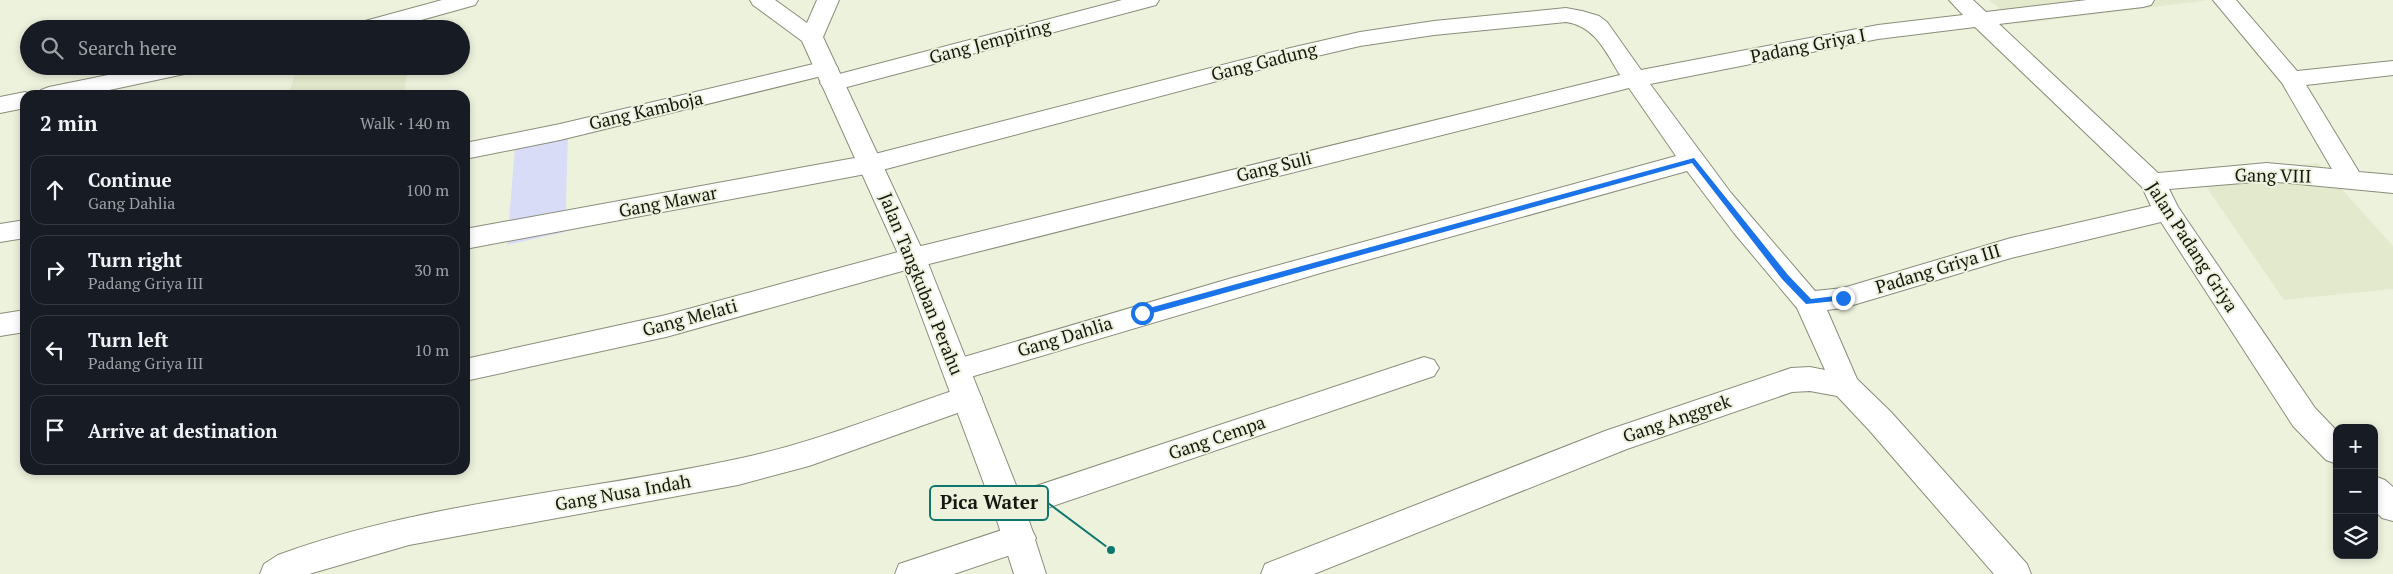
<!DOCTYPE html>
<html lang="en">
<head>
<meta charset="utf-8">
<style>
  body { margin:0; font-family:"PT Serif",serif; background:#242831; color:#f1f3f6 }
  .controls { position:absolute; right:15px; bottom:15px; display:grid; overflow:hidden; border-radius:10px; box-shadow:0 2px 8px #0003 }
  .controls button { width:45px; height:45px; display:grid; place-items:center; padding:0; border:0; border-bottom:1px solid #363941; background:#171b24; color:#f1f3f6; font:25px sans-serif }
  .stop { position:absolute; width:15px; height:15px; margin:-11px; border:4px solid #1a73e8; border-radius:50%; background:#fff }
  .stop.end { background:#1a73e8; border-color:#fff; box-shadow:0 1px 5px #0008 }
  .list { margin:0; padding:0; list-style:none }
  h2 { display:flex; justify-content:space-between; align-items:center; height:65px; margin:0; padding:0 20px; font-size:21px }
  h2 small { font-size:16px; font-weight:400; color:#9ea1a6 }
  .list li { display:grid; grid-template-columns:32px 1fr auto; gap:15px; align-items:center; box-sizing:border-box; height:70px; margin:0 10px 10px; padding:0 10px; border:1px solid #363941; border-radius:15px }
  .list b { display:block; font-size:19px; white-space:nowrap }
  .list p { margin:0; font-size:16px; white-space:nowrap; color:#9ea1a6 }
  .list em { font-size:16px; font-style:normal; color:#9ea1a6 }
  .icon { flex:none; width:28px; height:28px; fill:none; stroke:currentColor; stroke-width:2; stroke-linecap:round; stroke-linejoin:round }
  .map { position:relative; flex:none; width:2393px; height:574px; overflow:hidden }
  .search { position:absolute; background:#171b24; box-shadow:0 2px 8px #0003; left:20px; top:20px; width:450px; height:55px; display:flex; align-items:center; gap:12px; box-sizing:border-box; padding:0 18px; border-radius:28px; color:#9ea1a6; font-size:19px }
  .panel { position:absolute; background:#171b24; box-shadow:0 2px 8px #0003; left:20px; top:90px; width:450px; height:385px; border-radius:15px }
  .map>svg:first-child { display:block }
  .built { fill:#e3e9cc }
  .green { fill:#d9dcf6 }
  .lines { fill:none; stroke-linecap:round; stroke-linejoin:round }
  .street-casing { stroke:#898d7a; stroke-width:2 }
  .secondary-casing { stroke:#898d7a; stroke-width:2 }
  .street { fill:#fff; fill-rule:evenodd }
  .secondary { fill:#fff; fill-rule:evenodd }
  .route { fill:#1a73e8 }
  .labels { text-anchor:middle; stroke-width:4; stroke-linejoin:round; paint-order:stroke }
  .street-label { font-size:18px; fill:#151710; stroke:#edf2dd }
  .leader { fill:none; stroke:#0f766e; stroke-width:2 }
  .callout-dot { fill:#0f766e; stroke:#edf2dd; stroke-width:2 }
  .callout { fill:#edf2dd; stroke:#0f766e; stroke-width:2 }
  .callout-label { font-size:19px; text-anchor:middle; font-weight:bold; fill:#151710 }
</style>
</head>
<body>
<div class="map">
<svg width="2393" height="574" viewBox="0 0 2393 574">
  <rect width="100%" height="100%" fill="#edf2dd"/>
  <g class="built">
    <path d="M1989,0H2209L2018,24Z"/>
    <path d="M298,66H408L404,95H288Z"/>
    <path d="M2318,163L2393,246V289L2284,300L2198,175Z"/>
  </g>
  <path class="green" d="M568,137L565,232L507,245L515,147Z"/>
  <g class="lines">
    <g class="street-casing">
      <g id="street">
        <path d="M442,0H478L475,5L389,29H351L354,24Z"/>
        <path d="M1122,0H1159L1156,5L832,91L824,88L820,83L824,78Z"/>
        <path d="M1949,0H1973L1986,12L2087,0H2154L2151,5L2143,7L1999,24L2158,173L2267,163L2332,169L2282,83L2213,0H2236L2297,71L2393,61V75L2306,85L2359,172L2393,175V193L2267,181L2169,189L2178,207L2315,408L2337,431V464L2326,460L2293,426L2161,222L2011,258L1843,308L1827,310L1857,379L1891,412L2027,564L2031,574H1994L1869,430L1837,396L1810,391L1792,392L1627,449L1314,574H1261L1265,564L1605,431L1791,368L1810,367L1825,370L1797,308L1734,233L1687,171L1324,272L957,381L947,378L942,370L947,362L1232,278L1676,156L1629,88L913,268L666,337L465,381V359L666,315L913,248L1620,75C1606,52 1595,26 1566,22L1434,35L1360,46L1274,66L871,173L465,249V229L871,155L1273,52L1360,32L1434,21L1566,8L1582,11L1599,16L1607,22L1641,70L1878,25L1963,15ZM1975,27L2142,187L2151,206L2011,238L1843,288L1815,291L1731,193L1650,84L1878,39Z"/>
        <path d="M826,61L834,63L838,68L834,73L560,140L465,159V143L560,124Z"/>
        <path d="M152,66H201L197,71L189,73L86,95H37L41,90L49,87Z"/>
        <path d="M25,92L34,95H25V108L0,113V97Z"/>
        <path d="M25,220V238L0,242V224Z"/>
        <path d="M25,310V332L0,336V314Z"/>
        <path d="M1424,357L1434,360L1439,368L1434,376L1009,521L998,518L993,508L998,498L1009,495Z"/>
        <path d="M967,386L977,390L982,398L977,406L809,466L738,485L409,545L309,574H260L264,564L278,555C425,501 585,492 737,459C815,443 891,411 967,386Z"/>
        <path d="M2374,476L2385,480L2393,487V521L2382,518L2374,510Z"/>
        <path d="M1020,524L1031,528L1036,538L1031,548L954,574H895L899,564Z"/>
      </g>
    </g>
    <g class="secondary-casing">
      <path id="secondary" d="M750,0H775L807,23L817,0H839L823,37L926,258L1025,508L1046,574H1014L993,508L900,258L802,41L753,5Z"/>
    </g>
    <use href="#street" class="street"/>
    <use href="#secondary" class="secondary"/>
  </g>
  <path class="route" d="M1694,158L1788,275L1811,299L1843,295L1846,296V300L1806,304L1782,279L1692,163L1142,316L1138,313L1142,310Z"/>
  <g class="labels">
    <g class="street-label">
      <text transform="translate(990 42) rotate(-15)" y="6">Gang Jempiring</text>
      <text transform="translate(1808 46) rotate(-11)" y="6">Padang Griya I</text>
      <text transform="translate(1264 62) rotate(-14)" y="6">Gang Gadung</text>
      <text transform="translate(646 111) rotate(-13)" y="6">Gang Kamboja</text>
      <text transform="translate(1274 167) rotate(-14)" y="6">Gang Suli</text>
      <text transform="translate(2273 176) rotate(1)" y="6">Gang VIII</text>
      <text transform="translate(668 202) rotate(-11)" y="6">Gang Mawar</text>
      <text transform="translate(2192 247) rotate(57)" y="6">Jalan Padang Griya</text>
      <text transform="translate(1938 269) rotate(-17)" y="6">Padang Griya III</text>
      <text transform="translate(921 284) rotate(68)" y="6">Jalan Tangkuban Perahu</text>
      <text transform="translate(690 318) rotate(-15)" y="6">Gang Melati</text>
      <text transform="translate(1065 337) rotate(-17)" y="6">Gang Dahlia</text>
      <text transform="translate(1677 419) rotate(-19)" y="6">Gang Anggrek</text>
      <text transform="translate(1217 438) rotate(-19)" y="6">Gang Cempa</text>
      <text transform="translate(623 493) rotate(-10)" y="6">Gang Nusa Indah</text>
    </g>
  </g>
  <path class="leader" d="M1111 550L1048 503"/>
  <circle class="callout-dot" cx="1111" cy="550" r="5"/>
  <rect class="callout" x="930" y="486" width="118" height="34" rx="5"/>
  <g class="callout-label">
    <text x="989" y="509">Pica Water</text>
  </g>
</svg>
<div class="controls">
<button>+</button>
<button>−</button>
<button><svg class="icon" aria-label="layers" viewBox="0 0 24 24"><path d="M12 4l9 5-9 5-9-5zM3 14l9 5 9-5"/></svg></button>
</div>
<div class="stop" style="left:1142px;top:313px"></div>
<div class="stop end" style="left:1843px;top:298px"></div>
<div class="search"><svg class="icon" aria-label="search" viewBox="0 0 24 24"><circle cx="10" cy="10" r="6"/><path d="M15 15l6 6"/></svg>Search here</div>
<section class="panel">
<h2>2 min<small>Walk · 140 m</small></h2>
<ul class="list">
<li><svg class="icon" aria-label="ahead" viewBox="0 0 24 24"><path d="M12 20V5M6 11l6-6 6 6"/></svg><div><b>Continue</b><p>Gang Dahlia</p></div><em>100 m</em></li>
<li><svg class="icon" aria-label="right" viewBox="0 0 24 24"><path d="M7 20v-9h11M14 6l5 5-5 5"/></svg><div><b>Turn right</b><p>Padang Griya III</p></div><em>30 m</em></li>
<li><svg class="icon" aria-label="left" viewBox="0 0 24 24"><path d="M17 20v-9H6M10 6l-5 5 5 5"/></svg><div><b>Turn left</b><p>Padang Griya III</p></div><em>10 m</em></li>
<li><svg class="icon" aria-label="arrive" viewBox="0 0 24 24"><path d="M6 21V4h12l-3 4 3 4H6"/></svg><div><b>Arrive at destination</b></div></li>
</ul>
</section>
</div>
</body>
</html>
